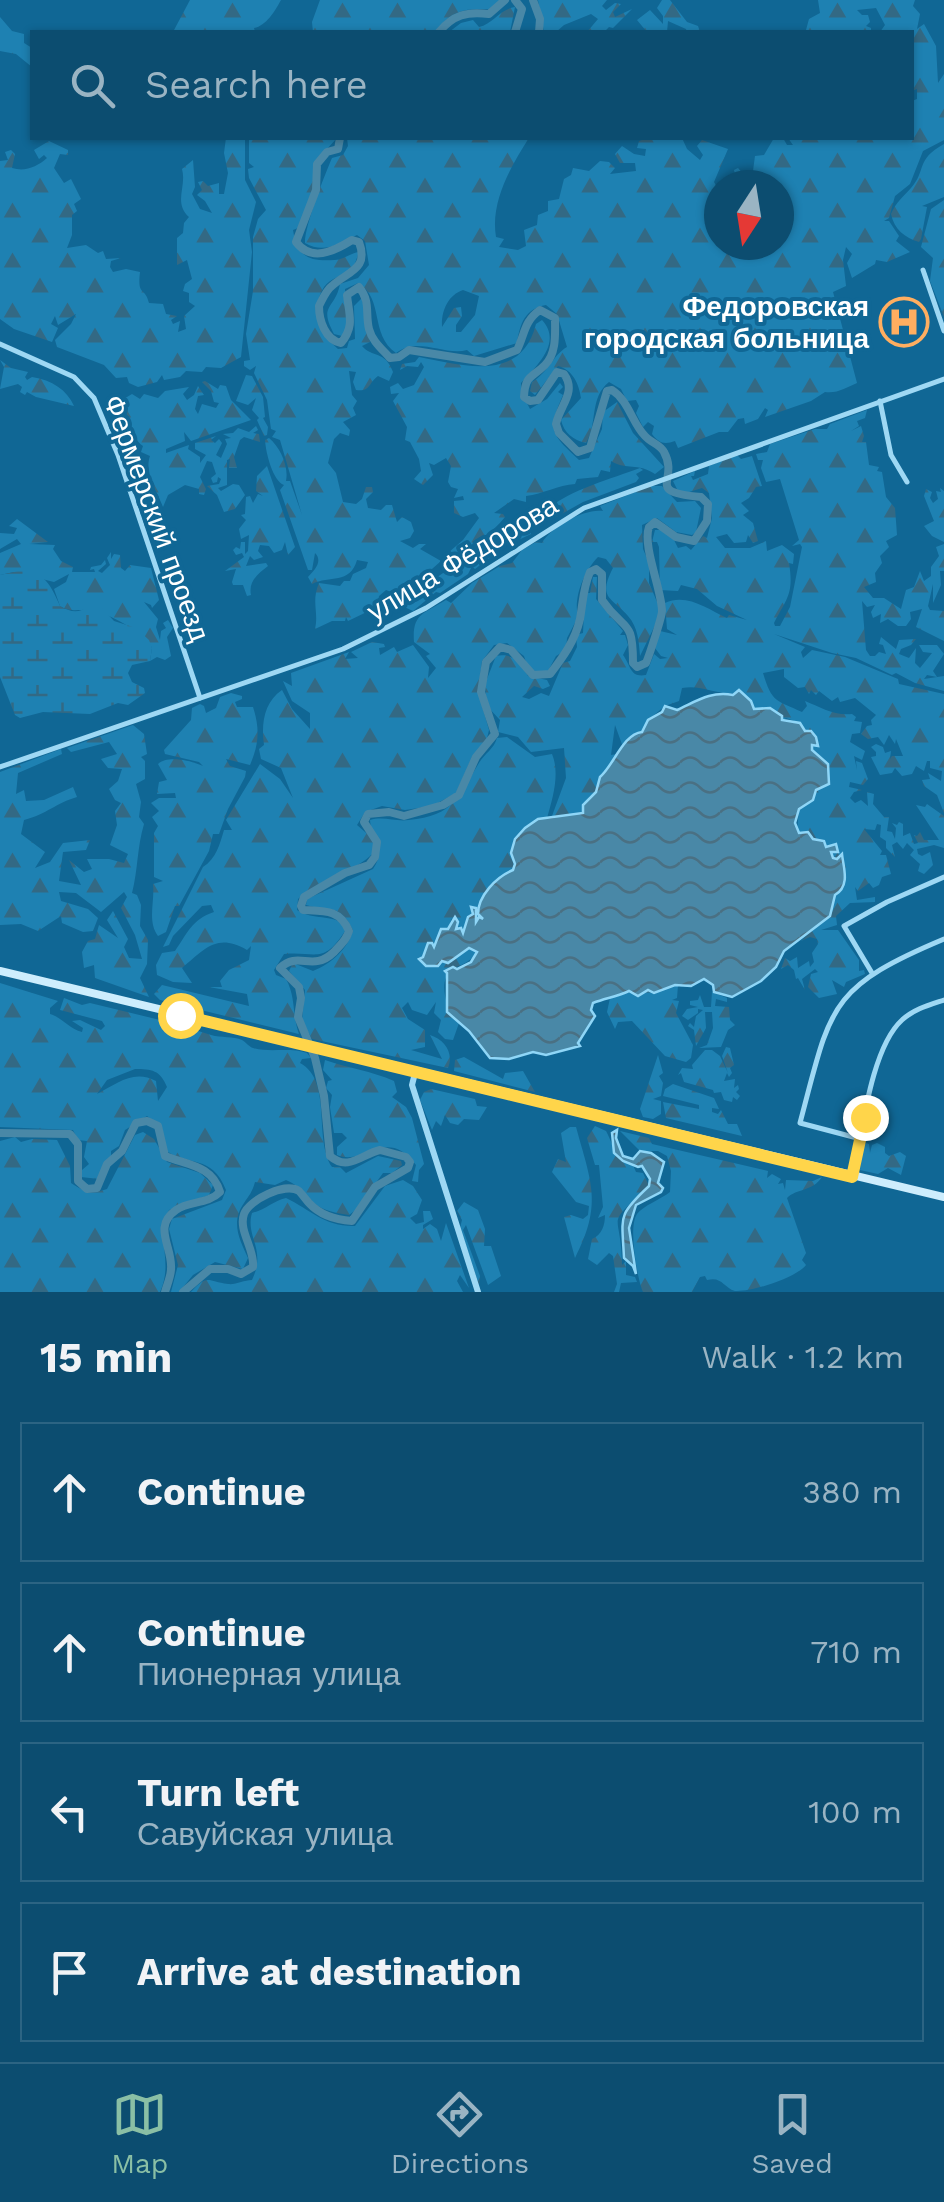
<!DOCTYPE html>
<html lang="en">
<head>
<meta charset="utf-8">
<style>
  body { margin:0; font-family:"Work Sans",sans-serif; background:#1a5778; color:#f1f3f6 }
  .compass { position:absolute; left:704px; top:170px; width:90px; height:90px; border-radius:50%; background:#0c4d70; box-shadow:0 2px 8px #0004; rotate:192deg }
  .stop { position:absolute; width:30px; height:30px; margin:-22px; border:8px solid #ffd54a; border-radius:50%; background:#fff }
  .stop.end { background:#ffd54a; border-color:#fff; box-shadow:0 2px 10px #0008 }
  .list { margin:0; padding:0; list-style:none }
  h2 { display:flex; justify-content:space-between; align-items:center; height:130px; margin:0; padding:0 40px; font-size:42px }
  h2 small { font-size:32px; font-weight:400; color:#9ab4c3 }
  .list li { display:grid; grid-template-columns:65px 1fr auto; gap:30px; align-items:center; box-sizing:border-box; height:140px; margin:0 20px 20px; padding:0 20px; border:2px solid #2c6483; border-radius:0px }
  .list b { display:block; font-size:38px; white-space:nowrap }
  .list p { margin:0; font-size:32px; white-space:nowrap; color:#9ab4c3 }
  .list em { font-size:32px; font-style:normal; color:#9ab4c3 }
  .icon { flex:none; width:55px; height:55px; fill:none; stroke:currentColor; stroke-width:2; stroke-linecap:round; stroke-linejoin:round }
  .map { position:relative; flex:none; width:944px; height:1292px; overflow:hidden }
  .search { position:absolute; background:#0c4d70; box-shadow:0 2px 8px #0004; left:30px; right:30px; top:30px; height:110px; display:flex; align-items:center; gap:25px; box-sizing:border-box; padding:0 35px; border-radius:0px; color:#9ab4c3; font-size:38px }
  .sheet { height:770px; background:#0c4d70 }
  nav { display:flex; justify-content:space-around; align-items:center; box-sizing:border-box; height:140px; border-top:2px solid #2c6483; background:#0c4d70; font-size:28px; color:#9ab4c3 }
  nav a { display:grid; justify-items:center; gap:5px }
  nav .on { color:#8abfa5 }
  .map>svg:first-child { display:block }
  .forest { fill:url(#forest-firs); fill-rule:evenodd }
  .wetland { fill:url(#wetland-marsh) }
  .water { fill:url(#water-waves); stroke:#8fd6f7; stroke-width:2.5 }
  .lines { fill:none; stroke-linecap:round; stroke-linejoin:round }
  .river { stroke:#4988a7; stroke-width:8 }
  .minor { stroke:#9ed8f4; stroke-width:5 }
  .tertiary { stroke:#9ed8f4; stroke-width:6 }
  .secondary { stroke:#cdedfd; stroke-width:8 }
  .route { stroke:#ffd54a; stroke-width:12 }
  .labels { text-anchor:middle; stroke-width:8; stroke-linejoin:round; paint-order:stroke }
  .poi-label { font-size:28px; font-weight:bold; fill:#fff; stroke:#106795; text-anchor:end }
  .street-label { font-size:28px; fill:#fff; stroke:#106795 }
</style>
</head>
<body>
<div class="map">
<svg width="944" height="1292" viewBox="0 0 944 1292">
  <defs>
    <pattern id="forest-firs" width="22" height="20" patternUnits="userSpaceOnUse" patternTransform="scale(2.5)"><rect width="22" height="20" fill="#1e81b2"/><path d="M5 1l3.5 6h-7zM16 11l3.5 6h-7z" fill="#336984"/></pattern>
    <pattern id="wetland-marsh" width="20" height="14" patternUnits="userSpaceOnUse" patternTransform="scale(2.5)"><rect width="20" height="14" fill="#1e81b2"/><path d="M1 5h8M5 5V1M11 12h8M15 12V8" fill="none" stroke="#336984"/></pattern>
    <pattern id="water-waves" width="16" height="10" patternUnits="userSpaceOnUse" patternTransform="scale(2.5)"><rect width="16" height="10" fill="#4988a7"/><path d="M0 5q4-4 8 0t8 0" fill="none" stroke="#4a7083"/></pattern>
  </defs>
  <rect width="100%" height="100%" fill="#106795"/>
  <g class="forest">
    <path d="M190,0H281C275,11 266,26 254,28L255,32H173Z"/>
    <path d="M320,0H501L492,9C466,9 452,8 436,32H313L312,22Z"/>
    <path d="M538,0H607L602,6L606,10L615,3L621,4L613,12L615,17L632,9L613,28L609,27L604,32H587L598,19L591,14L564,25L556,32H544Z"/>
    <path d="M662,0H670L687,22L698,26L700,32H687L686,29L668,21L667,32H647L637,20L650,10L663,24V16L657,8Z"/>
    <path d="M818,0H915L913,6L920,14L917,29L924,24L936,46L938,83L944,74V140L923,151L910,184L895,196L889,218L884,221H889L899,236L896,241L910,252L887,262L876,260L875,264L852,278L847,263L852,254L846,247L843,260L846,286L833,292L857,383C847,387 837,394 825,392L811,401L765,417L768,410L765,408L758,419L745,424L744,418L738,419L728,432H719L678,448L675,441C664,445 659,443 652,434L654,426L648,422L643,427L636,413L639,406L636,400L627,401L621,389L609,382C589,398 598,423 586,443C573,440 564,433 561,420L581,398C579,384 573,370 558,366L535,395L530,391L532,382C548,373 553,355 567,347L557,314L546,305C525,309 520,323 517,343L474,356L467,350C444,356 418,336 396,353C369,334 385,299 358,283L345,289L347,329L342,336L334,334C318,304 335,310 340,284L358,278L369,265L365,241L357,235C338,244 324,254 305,243C304,228 325,174 332,158L343,155L348,146L347,138H529C511,166 490,202 496,237L504,239L499,247L518,250L526,246L524,230L537,225L538,215L548,211V201L559,199L564,179L571,175L573,168L589,171L600,161L609,162L615,168L610,174L636,171L635,163H620L615,154L622,146L634,154L645,156L646,149L637,148L639,141L648,138H682L687,149L700,160L703,155L697,146L702,140L728,149L714,182L719,191V245H779V185H754L756,178L746,185H732L736,178L734,170L738,168L744,175L753,171L755,156L764,155L774,138H783L787,145H793L788,138H912V101L917,99V89L912,91V32H880L885,25L876,8L857,10L862,15H868L870,22L866,26L871,28V32H800L806,30L809,19L820,13ZM463,290L479,296L475,315L461,332H456V325L462,316L461,307L454,308L442,327C441,311 448,295 463,290Z"/>
    <path d="M515,7L510,32H449L461,23L473,20L479,27C493,24 500,9 515,7Z"/>
    <path d="M0,17L12,31L24,34V43L32,48V67L16,54L0,51Z"/>
    <path d="M226,138H245V180L256,202L249,230L252,252L241,357L221,368L206,367L202,372L186,371L180,377L164,380L162,375L157,382L138,387L129,383L127,377L116,378L104,365L57,347L55,340L71,324L76,314L58,325L55,316L51,324L58,328L52,342L14,329L0,319V161L8,160L5,152L11,150L15,154L12,168C25,172 37,167 47,158L44,155L39,159L34,150L49,141L68,150V155L60,154L54,168L64,183L71,179L81,199L74,204L77,211L72,215V235L67,248L86,245L98,253L103,251L106,259L121,258L111,261L110,267L113,272L126,269L140,272C137,297 145,286 149,303L163,304L166,314L177,316L171,320L173,324L180,321L178,332L186,329L184,316L195,306L189,302V293L183,291L185,284L192,279L187,260L177,265V238L183,233L184,223L189,217C173,202 187,187 182,169L193,160L195,187L192,194L200,209L212,213L205,201L197,195L202,190L198,182L203,181L208,186L219,183V194H224L228,173L224,153Z"/>
    <path d="M249,138H337L314,163L313,191L298,228L293,230C297,256 308,262 335,260C342,260 351,253 359,252L353,269C344,275 330,278 324,287C310,308 320,334 338,349L347,348L349,341L355,339L354,306L362,298L370,342L362,346C372,358 385,350 393,372L389,381L378,376C368,383 371,392 356,390L353,382L356,372L349,371L352,395L357,401L353,408L356,415L343,422L350,430L349,436L340,433L334,439L328,463L336,473L343,502L356,504L362,499L366,487H372L373,492L366,499L368,508L381,510L386,505H392L397,522L402,517L411,522L414,531L410,538L400,541L413,548L419,544H426L420,549L441,561L415,584L412,582L397,594L386,590L379,596L377,607L348,621L346,617L345,621H332L315,629C319,612 311,602 319,583L340,586L344,581H350L353,574L366,568L368,562L357,560C350,585 329,575 312,584L308,577C315,570 323,561 315,553L312,570H308L280,490L284,485C273,481 266,454 265,440L269,438C280,447 289,466 286,481H290L302,515L280,440L272,437L276,431L271,429L267,400L254,373L256,366L250,370L244,366V361L250,360L246,334L253,291V237L258,219L266,210L249,178L248,169L254,167L249,163Z"/>
    <path d="M944,144V197L922,206L927,207L921,239L919,242C905,238 894,229 891,214C897,201 902,198 911,188C927,170 915,160 944,144Z"/>
    <path d="M944,200V317L930,281L933,258L921,247L931,209Z"/>
    <path d="M542,320C563,343 536,366 521,383V392L530,409L547,399L560,383L563,387L558,392L563,395C547,431 551,434 579,460L589,458L602,429L603,412L617,402L633,433L664,467L655,474C637,462 628,471 611,461L610,472L601,470L598,477L577,479L575,484C558,485 543,494 526,496V502L514,499L494,513L503,514L505,517C491,535 474,542 456,555L448,553L463,540L479,518L475,513L463,517L454,513V501L464,500L463,496L454,498L458,489L451,487L448,482L451,466L446,458L434,465L429,463L433,475L423,485L414,479L421,471L419,459L410,442L405,440L407,427L393,401L399,393L391,394L390,387L398,383L403,389L414,385L424,367L421,362L418,367L407,366L400,370L402,364L415,362L419,357C462,365 521,384 536,324Z"/>
    <path d="M0,360L11,368L28,372L25,377L27,380L32,377C52,380 67,390 74,406L36,397L27,392L25,395L20,392L22,387L18,384L0,389L4,367Z"/>
    <path d="M246,375L252,376L263,397L265,417L263,418L268,427L267,435L264,436L257,420L259,418L252,410L256,398L248,405L236,401Z"/>
    <path d="M205,381L218,389L220,385L226,386L231,400L251,420L191,441L184,432L185,441L166,449V453L189,445L188,449L200,457V463L206,455L195,449V443L216,436L211,440L215,443L219,439L222,443L216,455L221,458L227,444L225,439L231,438L223,434L233,433L238,428L249,432L256,426L258,430L253,433L259,434L260,442L244,437L240,440L234,457L237,468H229L230,459L227,460V485L218,488L221,491L233,484L239,485L245,495L235,509L224,512L217,495L207,486L219,484L221,479L218,477L217,482L213,483L211,478L216,474L212,462L207,461L200,477L206,489L204,495L199,494V489L185,485L168,495L163,507C157,491 144,473 150,456L141,452L143,446C130,437 128,414 122,400L132,394L140,399L144,394L158,398L165,391L189,387L183,394L187,400L194,395L198,386L204,395L198,396L195,409L198,414L202,404L216,408L219,403L214,402L211,391L202,382Z"/>
    <path d="M867,410L865,418L857,421L859,426L851,431L861,426L864,436L862,442H866L869,465L879,467L877,471L882,472L886,497L895,508L897,535L886,541L889,547L880,556L882,563L875,573L876,582L864,587L873,598H884L901,609L906,590L914,587L920,571L924,581L931,576V567L939,556L936,547L944,544V571H940L941,585L933,603V584L928,606L930,610L944,611V641L916,627L922,609L910,612L911,619L906,626H898L888,619L880,623L881,614L873,618L871,612L875,605L867,607L862,601L866,650L870,656H875L879,652L886,654L883,645L879,644L881,637L896,649L899,640L916,639L911,645L901,649L899,654L909,658L916,648L915,663L920,668L932,653L923,652L919,645H937L944,654L933,671L937,677L927,675L924,679L944,676V691L915,683L896,673L892,675L856,658L832,653L774,634L805,647L801,652L803,658L812,650L845,657L898,679L899,684L944,694V813L937,795L924,786L922,780L930,779L928,773L941,781L942,771L930,768V761H927L924,771L916,766L912,774L902,776L895,768L892,773L880,775L871,757L876,756V752L871,747L876,744L883,747L885,753L891,751L890,759L892,756H903L896,739L895,744L889,735L884,745L878,737L868,739L861,734L867,726L872,725L871,720L876,715L855,698L840,702L838,697L832,701L819,691L816,695L811,690L809,694L805,687L798,688L784,677V669L763,673C772,703 776,700 802,712L807,706L805,701C820,707 834,716 852,714L856,717L854,721L862,722L860,733L852,734L850,742L865,751L862,760L854,756L857,770L856,761L862,763L868,779L863,785L850,782L849,787L862,790L854,792L850,798L855,803L861,800L868,806L867,792L874,794L873,804L884,817H889L887,831L892,832L895,839L896,828L892,823L897,825L899,822L903,824V836L910,833L914,844L918,843L914,835L917,836L920,832L924,840H939L916,805L925,807L927,804L944,816V848L934,845L917,849L918,854L922,856L930,852L933,865L924,874L918,871L920,864L910,855L914,850L907,843L903,849L897,842L892,845L895,857L886,848V841L880,837L881,825L877,824L875,830L864,829L882,851L880,855H886L891,874L882,877L879,885L873,888L869,883L858,891L855,887L857,900L875,897V902L850,903L836,916L837,925L821,930H838L859,960V971L864,970L865,974L846,982L844,987L832,980L837,994L819,998L808,987L811,974L818,972L815,969L802,979L805,990L798,978L796,979L794,970L788,965L781,969L785,958L790,961L797,957L798,968L809,961L810,967L814,962L812,953L818,944L817,939L810,937L801,941L831,912L841,868L830,851L838,852L836,845L826,847L820,841L797,832L799,809L811,800L816,790L829,784L828,764L812,750L811,745L817,746L800,723L786,718L782,721L770,708L753,709L742,692C721,698 704,684 682,688L679,701L665,706L648,720L642,732L630,736L623,747L615,725L611,755L617,754C611,769 600,776 596,792L589,797L583,813L577,816H552L566,778L564,748L531,752L518,737L498,732L500,720L487,706L485,684L496,656C512,652 521,663 528,676L547,680L550,686L543,689L534,686L522,697L529,699L541,693L549,696L563,663L570,661L577,647L576,635L583,633L585,593H590L593,577H597L596,599L623,631L620,635H625L628,645L623,655C631,666 630,678 646,675L654,654L660,659L668,658L661,656L655,648L657,634L660,631L677,635L667,629L665,603C687,593 707,609 727,618L729,615L747,620L717,606L697,589L681,585L678,591L660,590L659,547L657,542H652L655,530H661L673,538L678,548L686,546L691,550L703,536L707,538L712,518L709,493L702,488L686,493L678,491L673,481L695,471L694,476H691L693,480L708,474L709,466L737,455L741,459L752,456L762,486L756,487L749,498L741,503L749,511L743,515L753,523L758,541L753,543L748,535L746,542L734,543L727,534L716,537L725,548H750L766,541L767,551L782,545L794,554L793,564L789,563C794,594 787,598 774,623L775,626H780L790,607L802,547L800,544L792,546L799,540L780,479L766,482L761,468L763,460H758L756,454L767,452L770,444L815,429H827L830,424Z"/>
    <path d="M267,466L295,547L288,555L285,542L282,550L274,553L269,546L260,545L258,551L263,557L254,560L250,556L246,566L266,563L268,566C259,573 248,581 251,595L247,596L243,585H233L232,582L236,569L225,571L244,557L242,553L236,555L233,550L236,547L240,549L241,542H245V554L248,551L249,535L241,539L239,529L246,520L241,515L245,514L246,497L250,496L253,503L258,494L263,496L256,491L257,476Z"/>
    <path d="M640,468L643,470L636,474L639,478L636,482L583,502L551,520L538,522L537,529L531,527V534L504,547L475,569L472,566L468,574L440,593L436,592L413,611L398,604L478,549L489,554C501,549 503,538 513,533L517,524L524,521L533,524C555,493 606,481 640,468Z"/>
    <path d="M651,486H662L677,502L695,501L701,508L696,532L692,535L676,532L657,518L642,525L643,549L649,563V583L660,609L659,617L640,656C639,642 638,627 628,616C612,597 597,599 613,568L606,559L598,557C584,571 573,598 578,617L567,638L566,650L556,656L548,671L540,673L528,668L524,656L507,643L494,645L482,661L478,692L489,730L486,742L472,757L456,793L432,806L405,810L382,806L365,812L357,825L373,839L374,852C354,874 321,877 298,899L297,910C309,919 328,915 343,923L345,931C323,965 317,951 284,954L274,970L276,975L286,979C296,997 292,1015 299,1034L160,1000L154,994L162,985L249,1006L247,994L209,987H222L220,981L229,970L249,960L251,946L247,950C217,933 206,948 182,968L192,983L173,982L157,975L156,965L162,953L175,951C187,934 192,919 214,912L211,905L202,906L173,936L169,945L163,947L203,867C216,859 220,844 224,830H232L226,820L260,764L280,779L293,798L281,768L261,759L259,749L264,745C261,724 264,702 282,690L292,709L310,729V713L292,701L283,681L292,686L291,673L349,652L345,659L358,658L351,652L372,642L384,644L385,647L379,648L380,655L394,647L397,652L413,645L429,667L428,678L436,668L426,656L430,654L414,642C412,614 423,614 446,600L451,603L472,583L500,566L512,563L522,550L536,542L542,543C551,526 586,508 603,511L600,506Z"/>
    <path d="M940,488L944,491V542L932,536L924,526L934,521L924,496L926,489L932,492L930,498L933,503L938,499L936,491L941,492Z"/>
    <path d="M17,519L48,542L29,544L55,545L53,549L61,561L73,567L72,572H95L94,569L90,570L91,567L101,565L105,560L106,564L98,571L102,573L110,565L107,558L111,552V559L114,554L120,555L121,568L125,571L130,565L151,568L159,600L152,608L151,605L144,602L158,619L156,627L160,640L161,631L166,628L163,623L168,620L173,628L167,637L171,656L165,660L157,657L150,661L152,648C147,634 106,612 92,610C79,609 72,613 60,606L54,589L66,582L69,574L54,582L14,572L0,575V553L21,544L17,539L0,549V533L14,534L17,528L9,526Z"/>
    <path d="M231,693L242,696V699L235,702L237,707H253C260,729 259,744 250,765L226,759L230,766L246,771L245,777L228,809L219,834H213L209,851L179,906H175L166,932L158,936C147,921 155,902 153,884L163,881L154,877V833L158,826L152,817L159,811L151,803L159,798H176L175,793L157,794L159,782L167,780L158,764C168,755 192,761 203,766L199,762L165,754L164,750L191,720L192,708L200,704L204,706L206,713L216,708L220,697Z"/>
    <path d="M133,725L144,734L147,754L141,757L145,761V779L136,784L141,802L139,817L144,824C137,847 138,870 132,893L137,895L141,905L140,926L148,940L147,964L140,978L149,997L95,978L94,965L84,968L82,952L88,941L95,939L99,925L118,938L107,920L113,911L128,939L124,947L129,958L142,959L135,935L121,908L127,897L124,892L101,912L76,893L59,892L61,901L88,909L98,918L93,931L83,932L62,923L61,916L38,931L21,924L0,925V772L61,749L62,754L18,773L16,794L24,790L26,801L44,800L73,787L77,797C56,803 47,814 24,820L21,834L45,852L35,868L50,862L63,843L90,840L86,850L63,852L59,881L81,885L69,860L84,872L92,869L87,859H109L124,863L128,854L110,845L117,825L115,811L121,803L115,800L109,789L118,781L122,769L108,768L101,759L117,754L109,742L71,752L67,748Z"/>
    <path d="M507,737L535,757L552,754C560,773 553,798 547,818L538,819L515,839L513,870L491,884L479,909L484,919H477V924L474,918L476,908H471L474,914L463,934L455,929L452,918L448,929L437,937L433,964L449,961L469,948L477,952C469,964 462,963 452,970C436,981 448,1014 459,1023L453,1040L445,1039L438,1032L441,1020L434,1013L436,1002L427,1015L412,1010L408,1002L402,1008L408,1019L425,1030V1047L411,1050L442,1059L430,1035C445,1040 454,1053 448,1068L312,1039L302,1021L305,990L289,971L293,963L313,971C331,964 348,949 353,930C339,902 332,913 306,905L307,899L373,869C388,846 371,840 370,820C384,816 395,822 409,820C454,816 459,796 479,763C485,753 494,749 497,738Z"/>
    <path d="M0,983L58,1001L50,1008V1014C63,1018 69,1029 82,1032L83,1028L72,1021L80,1020L101,1030L105,1026L102,1021L60,1010L64,998L82,1005L90,1003C131,1013 172,1022 211,1035C221,1038 233,1036 242,1040C246,1042 249,1047 253,1048C269,1053 290,1047 307,1053L311,1058L302,1059L300,1063C333,1081 313,1138 332,1167H340L346,1173L378,1156L401,1161L402,1165L392,1173H383L357,1209L349,1215C337,1213 323,1211 314,1203C304,1194 300,1186 286,1180L275,1185L255,1182C252,1193 249,1195 244,1203C230,1223 240,1240 248,1258L243,1269L215,1262L193,1275L179,1292H171L178,1265L169,1229L172,1219L222,1200L226,1190C212,1153 186,1167 164,1149L162,1127L147,1116L125,1130L119,1146L111,1151V1157L99,1179L81,1177L82,1170L89,1164L84,1157L87,1141L78,1140L73,1130L0,1127ZM135,1069C152,1069 160,1070 167,1087L158,1101L156,1081C133,1069 117,1084 97,1094L107,1080Z"/>
    <path d="M678,985L677,998L672,1000L679,1001L676,1013L693,1045L691,1058L686,1062L665,1056L632,1021L618,1022L615,1029L607,1012L610,998C625,995 639,985 654,993Z"/>
    <path d="M712,992L727,998V1002L716,999L715,1006L729,1007L730,1020L735,1025L728,1030L721,1047L699,1048L707,1045L713,1028L712,1012H705L706,1028L696,1046L694,1030L688,1026L690,1023L694,1027L696,1016L703,1010L698,1009V1013L688,1020L682,1016L687,1009L698,1007L690,1005V1001L698,1000L700,995L704,1007H711Z"/>
    <path d="M726,1047L730,1048L734,1065L730,1068L732,1073L729,1077L727,1073L724,1081L735,1079L734,1088L738,1085L739,1089L736,1092L740,1096L737,1100L733,1097L732,1102L724,1100L721,1092L714,1093L713,1090L684,1082L681,1073L678,1075L682,1068L693,1069L692,1065L705,1050H712L720,1056L728,1073L722,1056Z"/>
    <path d="M658,1055L663,1073L659,1076L663,1083L661,1096L653,1099L661,1101V1114L653,1119L643,1117L640,1109Z"/>
    <path d="M464,1057L503,1079L505,1073L523,1071L535,1092L454,1071L455,1060Z"/>
    <path d="M325,1060C347,1068 372,1071 394,1081L397,1092L392,1097L406,1107L412,1118L424,1164L419,1170L418,1182L412,1181L416,1165C386,1125 365,1167 337,1155V1147L347,1138L342,1133H334L330,1107L332,1095L326,1088L328,1081L332,1080L323,1070Z"/>
    <path d="M673,1084L714,1098L719,1109L712,1108V1112L718,1114L721,1110L728,1124H737L742,1136L666,1118L663,1102L699,1109V1105L663,1096L665,1089Z"/>
    <path d="M431,1089L475,1099L477,1106L487,1107L479,1120L464,1119L458,1125L450,1123L445,1115L441,1126L436,1121L432,1130L420,1100L424,1092Z"/>
    <path d="M595,1126L606,1131C614,1146 615,1159 632,1163L636,1172L643,1173L649,1186C603,1230 621,1207 622,1265L626,1261V1275L635,1277L637,1282L621,1283L619,1292H614L617,1284L613,1256L609,1253L597,1265L588,1259L592,1239C602,1235 605,1225 605,1215L598,1218L603,1207L599,1165H595L587,1138Z"/>
    <path d="M570,1127H576C591,1182 603,1204 575,1258L564,1217L571,1215L583,1219L588,1215L589,1206L576,1202L552,1172L558,1159L566,1162L561,1133Z"/>
    <path d="M620,1131L649,1138L652,1144L768,1171L767,1178L772,1174L781,1179L778,1184L783,1183L785,1190L786,1180L813,1181L822,1177C812,1192 797,1188 787,1198L806,1253L802,1260L806,1265C797,1277 753,1292 735,1291C723,1287 722,1276 707,1280L705,1276L700,1277L692,1292H643C637,1278 628,1227 637,1214C643,1206 661,1199 670,1192L671,1171L667,1156L658,1151H640Z"/>
    <path d="M143,1132L154,1139L167,1162L200,1173L213,1185L209,1195L169,1210C155,1241 174,1261 160,1292H0V1141L15,1137L21,1142L32,1139L57,1140L70,1166L71,1183C84,1192 92,1194 107,1189L135,1135Z"/>
    <path d="M866,1143L869,1144L870,1153L872,1145L877,1143L885,1147V1153L889,1156L900,1152L906,1156L901,1175L888,1168L878,1174L860,1170L862,1149Z"/>
    <path d="M403,1180L413,1186L422,1200L417,1214L410,1218L416,1224L424,1222L423,1211H430L433,1219L423,1225V1229L430,1224L437,1229L441,1241L446,1223L469,1288L460,1275L457,1281L463,1292H191C209,1273 207,1282 228,1284C236,1285 244,1280 252,1280C267,1249 245,1237 252,1213C265,1210 273,1201 286,1198C311,1210 325,1227 355,1226L385,1186Z"/>
    <path d="M464,1202L478,1210L485,1229L484,1246H491L501,1276L488,1285L466,1225L463,1230L480,1276L479,1285L460,1228L462,1220L457,1211Z"/>
  </g>
  <path class="wetland" d="M14,572C43,569 50,583 60,606C70,612 79,614 88,606L103,609L114,621L136,628L149,640L152,648L150,661L132,665L128,673L132,682L144,688L145,693L128,705L118,703L90,714L43,712L20,718L15,715L0,677V575Z"/>
  <g class="water">
    <path d="M739,690L751,701L754,709L770,708L782,716V720L800,723L805,731H811L816,737L818,746L812,745V750L828,764L829,784L816,790L813,800L799,809L795,823L799,833L808,832L813,839L824,841L826,847L836,844L838,852H831L833,858L837,859L842,854C843,866 851,886 835,895L830,916L784,951L776,967L761,981L732,997L714,992L713,985L704,979L691,986L675,985L654,993L648,990L638,996L629,991C616,997 606,998 593,1003L591,1010L595,1016L578,1043L580,1046L546,1055L533,1052L509,1059L490,1058L469,1031L447,1012V973L445,971L453,967L457,969L471,962L477,952L469,948L448,963L442,961L438,966H426L419,959L423,957L428,943H432L434,947L441,929H448L455,917L458,922L456,929L461,928L463,933L468,917L473,914L471,907L476,908V922L479,917L483,919L478,914C478,896 496,877 513,870L515,864L511,853L515,839L525,828L538,819L583,813V805L596,792L600,777C614,765 623,734 642,732L648,720L662,712L665,706L677,710C697,701 710,691 733,695Z"/>
    <path d="M617,1130L616,1138L623,1156L633,1159L640,1151L651,1153L664,1162L658,1183L663,1188L661,1192L636,1205L629,1228L636,1274L633,1266L624,1258C622,1215 617,1216 649,1186L650,1179L642,1166L638,1167L623,1161L614,1153L612,1133Z"/>
  </g>
  <g class="lines">
    <g class="river">
      <path d="M515,0L522,9L515,32"/>
      <path d="M533,0L540,19L539,32"/>
      <path d="M439,32C453,15 467,11 489,14L505,0"/>
      <path d="M0,1133L70,1134L78,1144V1181L87,1189L97,1188L107,1164L122,1151L136,1123L147,1121L158,1126L165,1156C187,1165 212,1165 220,1192C207,1205 190,1200 176,1210C152,1227 173,1247 171,1269C171,1276 167,1285 165,1292"/>
      <path d="M183,1292L210,1269H228L241,1274L253,1267C255,1249 238,1231 244,1214C249,1200 285,1182 299,1191C300,1192 308,1202 309,1203C320,1215 337,1220 352,1221L375,1187L408,1168L410,1162L406,1157L380,1150C362,1154 348,1172 330,1156L324,1096L315,1058L298,1017L301,998L299,987L280,968C299,950 312,973 334,952C341,944 346,941 349,931C340,909 324,911 303,910L301,906L304,897L345,873L369,865L375,857L377,842L364,822L368,814L389,812L404,816L443,805L459,795L476,757L495,734L481,692L486,662L500,647L511,650L533,675L550,674C563,657 575,641 580,619C583,602 583,588 590,572L596,569L602,574V600C625,633 633,617 633,663L637,667L646,663C649,656 662,617 662,611C662,591 642,545 649,527L655,522L676,537L694,541L707,521L708,504L701,497C643,492 680,481 664,452C660,444 651,443 645,436C632,423 629,401 612,390L607,391L590,448L578,452L559,433L556,424C560,405 577,392 564,374L557,372L538,400L530,401L524,397C525,375 532,378 545,365C557,353 555,333 555,318L540,310C524,321 525,334 517,350L485,362L409,350L399,357L390,358C382,349 372,341 369,329C365,312 371,302 359,287L347,295C349,315 355,326 341,343C325,340 319,320 319,306C323,298 326,290 333,285C349,271 369,269 359,242L352,240C333,252 311,262 296,242L316,190L317,164L327,152L338,149L340,138"/>
    </g>
    <g class="minor">
      <path d="M923,270L944,331"/>
      <path d="M0,344L74,377L94,398L118,455L200,698"/>
      <path d="M880,401L891,455L907,482"/>
      <path d="M0,767L343,649L426,608L584,508L944,379"/>
      <path d="M872,973L844,926L887,902L944,877"/>
      <path d="M861,1139L800,1123C831,1007 827,988 944,939"/>
      <path d="M853,1174C862,1133 871,1048 902,1020C914,1009 929,1005 944,1000"/>
    </g>
    <path class="tertiary" d="M415,1073L412,1085L478,1292"/>
    <path class="secondary" d="M0,971L944,1197"/>
  </g>
  <g class="lines">
    <path class="route" d="M180,1015L852,1177L865,1117"/>
  </g>
  <defs>
    <g id="hospital-ring" transform="scale(2.5)"><circle r="9.5" fill="#106795" stroke="#ffae60" stroke-width="1.5"/><path d="M-5-5h3v3.5h4V-5h3V5h-3V1.5h-4V5h-3Z" fill="#ffae60"/></g>
  </defs>
  <g fill-rule="evenodd">
    <use href="#hospital-ring" x="904" y="322"/>
  </g>
  <g class="labels">
    <g class="poi-label">
      <text x="869" y="316">Федоровская<tspan x="869" dy="32">городская больница</tspan></text>
    </g>
    <g class="street-label">
      <text transform="translate(157 518) rotate(70)" y="10">Фермерский проезд</text>
      <text transform="translate(462 558) rotate(-31)" y="10">улица Фёдорова</text>
    </g>
  </g>
</svg>
<svg class="compass" viewBox="-18 -18 36 36"><path d="M0-13l5 13h-10z" fill="#e53935"/><path d="M0 13l5-13h-10z" fill="#9ab4c3"/></svg>
<div class="stop" style="left:180px;top:1015px"></div>
<div class="stop end" style="left:865px;top:1117px"></div>
<div class="search"><svg class="icon" aria-label="search" viewBox="0 0 24 24"><circle cx="10" cy="10" r="6"/><path d="M15 15l6 6"/></svg>Search here</div>
</div>
<section class="sheet">
<h2>15 min<small>Walk · 1.2 km</small></h2>
<ul class="list">
<li><svg class="icon" aria-label="ahead" viewBox="0 0 24 24"><path d="M12 20V5M6 11l6-6 6 6"/></svg><div><b>Continue</b></div><em>380 m</em></li>
<li><svg class="icon" aria-label="ahead" viewBox="0 0 24 24"><path d="M12 20V5M6 11l6-6 6 6"/></svg><div><b>Continue</b><p>Пионерная улица</p></div><em>710 m</em></li>
<li><svg class="icon" aria-label="left" viewBox="0 0 24 24"><path d="M17 20v-9H6M10 6l-5 5 5 5"/></svg><div><b>Turn left</b><p>Савуйская улица</p></div><em>100 m</em></li>
<li><svg class="icon" aria-label="arrive" viewBox="0 0 24 24"><path d="M6 21V4h12l-3 4 3 4H6"/></svg><div><b>Arrive at destination</b></div></li>
</ul>
</section>
<nav>
<a class="on"><svg class="icon" aria-label="map" viewBox="0 0 24 24"><path d="M3 6l6-2 6 2 6-2v14l-6 2-6-2-6 2zM9 4v14M15 6v14"/></svg>Map</a>
<a><svg class="icon" aria-label="directions" viewBox="0 0 24 24"><path d="M12 3l9 9-9 9-9-9zM9 14v-3h6M13 9l2 2-2 2"/></svg>Directions</a>
<a><svg class="icon" aria-label="saved" viewBox="0 0 24 24"><path d="M7 4h10v16l-5-4-5 4z"/></svg>Saved</a>
</nav>
</body>
</html>
